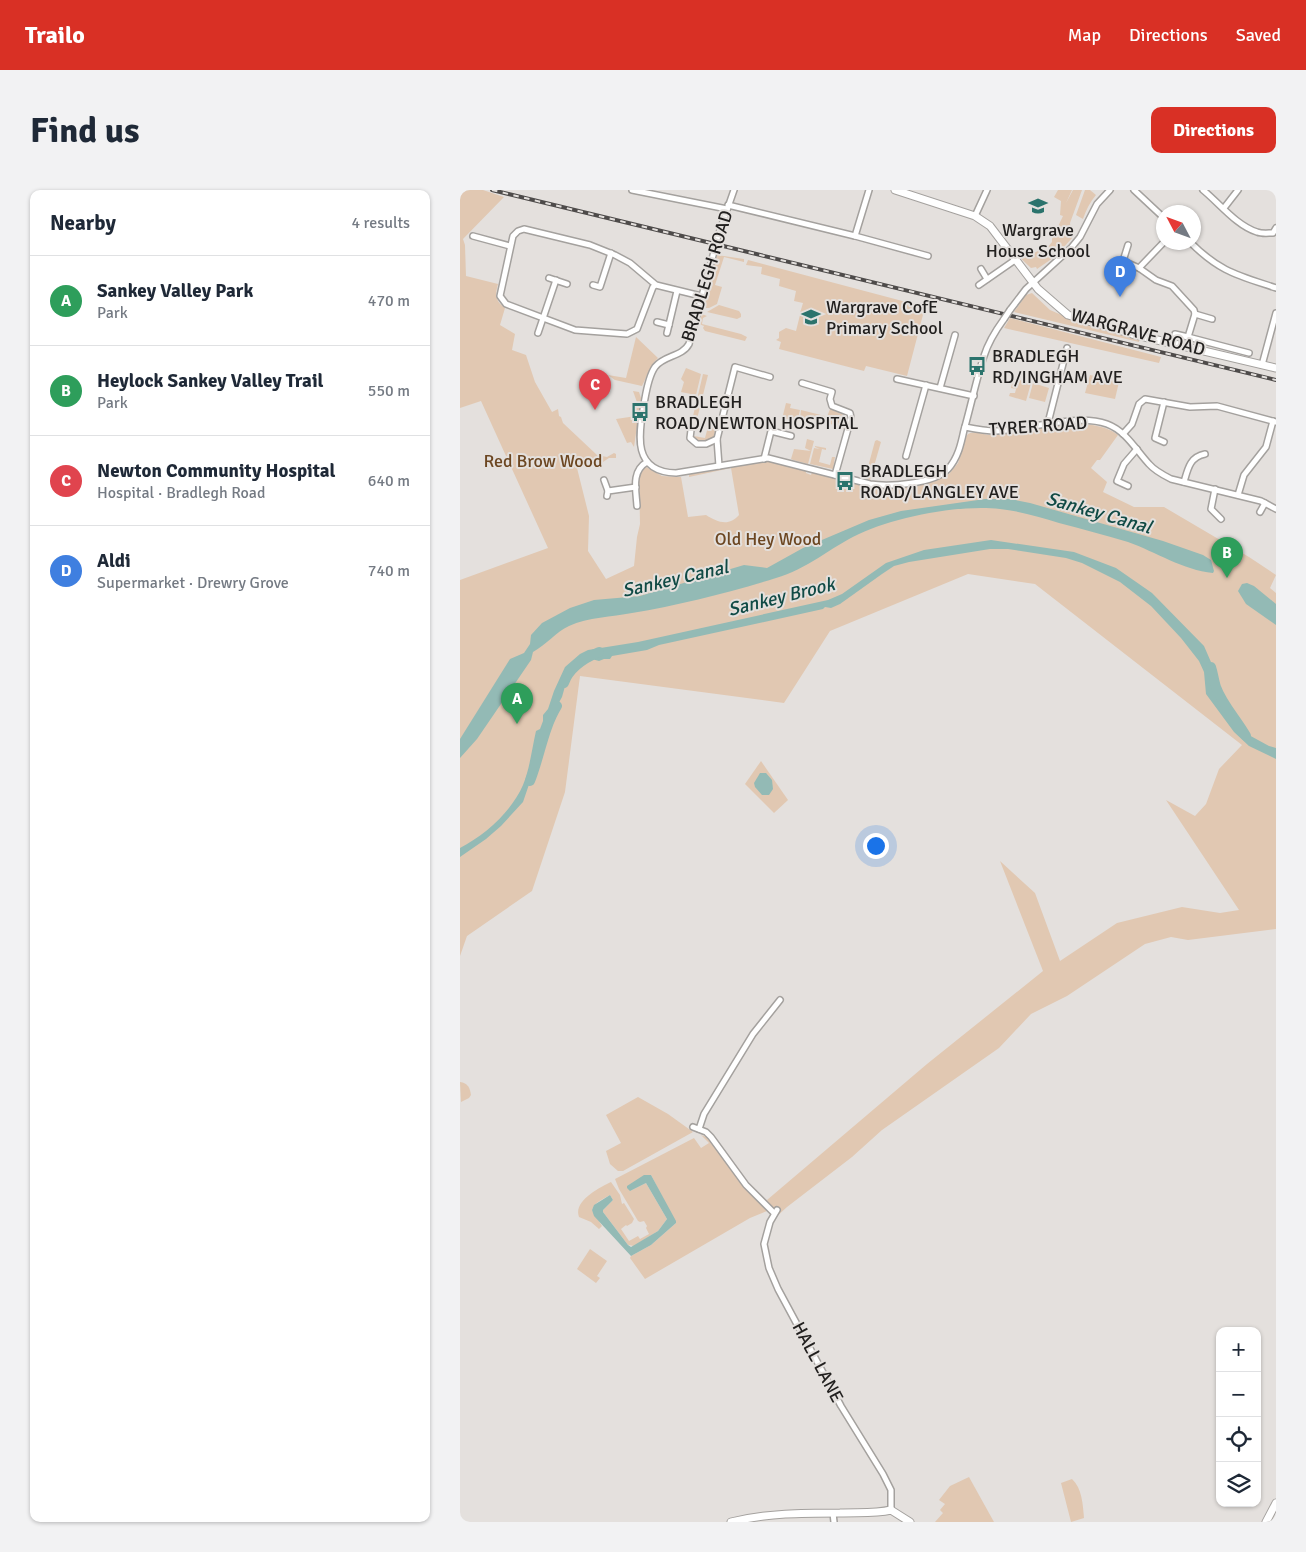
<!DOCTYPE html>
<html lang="en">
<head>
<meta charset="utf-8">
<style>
  body { margin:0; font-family:Signika,sans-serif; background:#f2f2f3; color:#1f2937 }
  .controls { position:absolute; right:15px; bottom:15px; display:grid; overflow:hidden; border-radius:10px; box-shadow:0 1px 4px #0004 }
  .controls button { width:45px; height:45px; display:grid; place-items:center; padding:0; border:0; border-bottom:1px solid #e0e1e3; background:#fff; color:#1f2937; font:25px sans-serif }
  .compass { position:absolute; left:696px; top:15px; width:45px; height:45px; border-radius:50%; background:#fff; box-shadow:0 1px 4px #0004; rotate:311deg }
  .you { position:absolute; left:415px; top:655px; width:18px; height:18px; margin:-12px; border:4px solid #fff; border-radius:50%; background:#1a73e8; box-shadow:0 0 0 8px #1a73e833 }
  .badge { display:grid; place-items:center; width:32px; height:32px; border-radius:50%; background:#d93025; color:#fff; font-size:16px; font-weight:700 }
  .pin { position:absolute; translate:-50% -41px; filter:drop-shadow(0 1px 2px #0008) }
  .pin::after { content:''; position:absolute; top:26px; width:18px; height:15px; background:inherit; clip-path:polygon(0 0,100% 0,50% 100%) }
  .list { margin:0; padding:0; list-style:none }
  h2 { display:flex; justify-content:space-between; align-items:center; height:65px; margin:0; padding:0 20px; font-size:21px }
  h2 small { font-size:16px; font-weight:400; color:#747a83 }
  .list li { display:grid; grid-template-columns:32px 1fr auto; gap:15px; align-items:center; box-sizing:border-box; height:90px; padding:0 20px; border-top:1px solid #e0e1e3 }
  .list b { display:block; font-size:19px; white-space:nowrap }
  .list p { margin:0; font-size:16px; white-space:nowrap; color:#747a83 }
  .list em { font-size:16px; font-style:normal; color:#747a83 }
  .icon { flex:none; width:28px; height:28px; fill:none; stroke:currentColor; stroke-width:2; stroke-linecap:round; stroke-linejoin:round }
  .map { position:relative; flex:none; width:816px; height:1332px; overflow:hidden; border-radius:10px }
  header { display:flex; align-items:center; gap:30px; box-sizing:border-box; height:70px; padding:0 25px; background:#d93025; color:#fff }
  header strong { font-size:24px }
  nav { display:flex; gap:28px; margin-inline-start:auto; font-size:18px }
  .intro { display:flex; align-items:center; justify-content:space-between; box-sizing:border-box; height:120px; padding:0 30px }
  h1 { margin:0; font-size:35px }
  .button { padding:12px 22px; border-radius:10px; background:#d93025; color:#fff; font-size:18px; font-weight:700 }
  main { display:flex; gap:30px; padding:0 30px }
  aside { flex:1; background:#fff; border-radius:10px; box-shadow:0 1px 4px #0004 }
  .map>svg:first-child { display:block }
  .green { fill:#e1c8b2 }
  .water { fill:#93bab5 }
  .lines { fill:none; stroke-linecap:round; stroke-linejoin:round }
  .river { stroke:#93bab5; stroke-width:10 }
  .street-casing { stroke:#a4a19e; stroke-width:8 }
  .secondary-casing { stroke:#a4a19e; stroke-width:9 }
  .street { stroke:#fff; stroke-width:5 }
  .secondary { stroke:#fff; stroke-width:7 }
  .rail-casing { stroke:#4e4b4a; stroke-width:4 }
  .rail { stroke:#e4e0dd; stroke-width:2; stroke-dasharray:5.5; stroke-linecap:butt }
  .street-bridge-casing { stroke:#a4a19e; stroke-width:8; stroke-linecap:butt }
  .street-bridge { stroke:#fff; stroke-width:5 }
  .labels { text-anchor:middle; stroke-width:4; stroke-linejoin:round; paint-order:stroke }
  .poi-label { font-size:18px; fill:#22201f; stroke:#e4e0dd; text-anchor:start }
  .street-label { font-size:18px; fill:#22201f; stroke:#e4e0dd }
  .park-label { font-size:18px; fill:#6c4621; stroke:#e4e0dd }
  .water-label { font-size:19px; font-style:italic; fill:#104a45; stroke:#e4e0dd }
</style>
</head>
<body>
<header>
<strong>Trailo</strong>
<nav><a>Map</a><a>Directions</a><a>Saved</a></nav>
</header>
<div class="intro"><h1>Find us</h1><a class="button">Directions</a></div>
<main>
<aside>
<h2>Nearby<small>4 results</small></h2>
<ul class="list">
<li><span class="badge" style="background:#2e9e5b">A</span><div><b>Sankey Valley Park</b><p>Park</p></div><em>470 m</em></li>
<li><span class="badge" style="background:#2e9e5b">B</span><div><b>Heylock Sankey Valley Trail</b><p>Park</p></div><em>550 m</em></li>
<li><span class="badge" style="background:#e0444e">C</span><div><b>Newton Community Hospital</b><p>Hospital · Bradlegh Road</p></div><em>640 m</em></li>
<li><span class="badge" style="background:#3f7fe0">D</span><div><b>Aldi</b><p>Supermarket · Drewry Grove</p></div><em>740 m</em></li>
</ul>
</aside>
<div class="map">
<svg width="816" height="1332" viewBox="0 0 816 1332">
  <rect width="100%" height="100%" fill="#e4e0dd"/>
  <g class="green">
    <path d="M0,0H23L44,7L3,49L5,55L6,86L38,94C35,105 35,111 45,118L40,135L55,144L52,160L66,165L75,192L92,222L98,219L99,226L101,227L103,233L137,265L147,267L154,263L156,264V268H149L143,272L115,270L129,326L128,361L146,389L174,376L177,347L180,334L179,282L186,277L202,286L221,287L228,327L246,325C257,332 269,337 279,325L271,278L229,287V284L307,271L346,280V283L351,285L352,282L423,299H433L489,284L498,273L507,245C514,239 524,246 533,245C568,242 627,222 658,245L640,270H637L631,278L647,292L643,302L674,317H704L789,367L816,385L810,398L816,403V739L728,750L711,747L685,754L607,806L571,824L539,858L422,940L392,967L327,1017L315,1028L307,1010L467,874L583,781L540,671L575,703L600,771L657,733L722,717L760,723L779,720L706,610L735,626L746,614L759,579L782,555L575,394L508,384L370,441L324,513L120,486L105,602L72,701L7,746L0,766V390L88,358L21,211L0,218Z"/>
    <path d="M598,0H612L606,13L613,0H622L610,33L612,48L596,66L588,57L592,52V49L603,26L600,25L601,11L594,7Z"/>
    <path d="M625,0H630L636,5C630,12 626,20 623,29L616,25Z"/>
    <path d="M585,58L593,68L577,79L576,77L571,78L554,62L569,65Z"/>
    <path d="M257,65L284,69V72L264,67L255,95L262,97L257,114L249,118H242Z"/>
    <path d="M288,70L465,117L447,186L406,176L404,181L319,159L321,152L316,150L319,148V142L326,138L336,141L340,125L347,127L340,123L343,113L334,111L336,101L319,96L320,89L301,84L302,77L286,75Z"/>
    <path d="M572,103L590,120L611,129L679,150V152L554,122L566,105Z"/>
    <path d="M259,115L279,121L281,124V127L277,129L247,122Z"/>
    <path d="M242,124L247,126L243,128L242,134L281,144L287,147L285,151L245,141L243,138L244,136L239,134Z"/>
    <path d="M550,128L701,167L699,173L544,138Z"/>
    <path d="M176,147L198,168C189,176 187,187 182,196L155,190L148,185L166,188Z"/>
    <path d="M226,178L241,184L236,205L221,202L224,192L221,189Z"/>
    <path d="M243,184L248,185L237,229L233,226Z"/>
    <path d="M630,185L659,192L655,209L625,203Z"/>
    <path d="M553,188L571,193L566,211L549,206L550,203H555L556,199L551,198Z"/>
    <path d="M573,193L589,198L585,212L569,208Z"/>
    <path d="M173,201L179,202L181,208L174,257L171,252L167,253L156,229L176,226L175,216L178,215Z"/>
    <path d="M326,213L331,214L330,218L340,220L338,229H322Z"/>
    <path d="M370,219L386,226L387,232L385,239L365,232Z"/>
    <path d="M341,220L365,226L364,232L350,230V226L349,230L340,229Z"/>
    <path d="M249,233L257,235L254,245L255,246L248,251H236L234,246L245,248Z"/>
    <path d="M347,249L354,251L348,274L333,270L331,269L334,259L351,261L345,258Z"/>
    <path d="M417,250L421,252L410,290L405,288L415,251Z"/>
    <path d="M355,256L366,258V260L362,259L359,272L370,275L372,267H375L373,279L350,274L354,258L360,259L355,257Z"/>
    <path d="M301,571L328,610L314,623L285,594Z"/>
    <path d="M0,892C8,893 10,898 11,905L9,908L1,912Z"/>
    <path d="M178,907L208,924L233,942L163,981H158L150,974L146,961L161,953L146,925Z"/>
    <path d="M241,945L246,947L250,951L284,995L307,1021L290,1028L185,1089L170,1068L171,1066L191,1055L216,1033L191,985L170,1001L186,993L207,1029L198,1041L174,1056L168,1055L143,1022V1020L153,1010L150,1005C143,1009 135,1012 132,1020L142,1036L139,1039L131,1032L119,1027C113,1011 139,998 151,992L160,1005L162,1014L164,1013L174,1029L172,1033L167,1036L166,1035L161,1039L169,1051L178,1046L180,1049L189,1044L186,1038L187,1036L184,1031L180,1032L178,1031L159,999L155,989L234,948L241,958L249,953Z"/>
    <path d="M130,1059L147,1071L137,1086L140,1088L136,1093L117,1079Z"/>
    <path d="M509,1287L534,1332H475L483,1323L480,1320L485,1314L479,1310L490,1296Z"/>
    <path d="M612,1289C622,1298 623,1315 624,1328L611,1332L601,1293Z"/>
  </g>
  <g class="water">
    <path d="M525,309H550L570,313L703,351L743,365L751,370L754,381L753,383C723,380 696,362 668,352C645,345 622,339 599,333C580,327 560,321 540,319C501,314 435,327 399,344C371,357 346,380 316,388C271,402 219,415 172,423C152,427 128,427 109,436C96,442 86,455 73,462L71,470L17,549L0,568V549L50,469L64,463L70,454L71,445L82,433L110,418L134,410L180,406L284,375L307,378L343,358L409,330L441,321Z"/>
    <path d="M531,350L614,362L656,378L692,403L744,456L754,479V499L787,544L809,556L816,558V569L789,556L774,542L746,504L744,482L739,471L721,448L691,416L660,392L622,373L606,368L548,359H530L449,372L434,376L422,384L380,414L371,418L365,417L363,419L199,455L187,460L152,466L150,469H144L139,471L128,468L109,482L102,507L85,538L76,574L63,612L41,636L26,649L0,667V658C25,645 52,621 63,595C70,578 72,558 76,541L80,539L83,531V525L88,519L94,501L105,477L120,464L128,460L178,452L368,410L382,404L426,373L464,360Z"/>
    <path d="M787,393L794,396L816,414V435L786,414L778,401L782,394Z"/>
    <path d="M300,583H306L312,590L313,599L309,605H302L295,597L294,593Z"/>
    <path d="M184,985H191L216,1031V1033L191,1055L171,1066L134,1026L132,1020L134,1015L150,1005L153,1010L143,1020V1022L168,1055L171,1057L198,1041L207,1029L186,993L170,1001L167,998V996Z"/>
  </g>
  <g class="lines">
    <g class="river">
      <path d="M751,477C753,483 754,491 756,497C762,514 777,530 786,546"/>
      <path d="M104,493C109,478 125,468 139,462"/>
      <path d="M70,591C80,566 83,539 97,516"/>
    </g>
    <g class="street-casing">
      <g id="street">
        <path d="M172,0L267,19"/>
        <path d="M674,0L704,28"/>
        <path d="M743,0C759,13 777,36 797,42C802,44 808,43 813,43L816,38"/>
        <path d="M268,15L395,46L468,66"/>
        <path d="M764,18L778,0"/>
        <path d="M515,26L527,0"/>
        <path d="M13,46L50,56"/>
        <path d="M395,46L409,0"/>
        <path d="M257,49L274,0"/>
        <path d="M730,52C760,82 777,85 816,98"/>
        <path d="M255,58L229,154C222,167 204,165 195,177C188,187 186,203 184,214C178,246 173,282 216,283L308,268L410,294C429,297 474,294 488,279C498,268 501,254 504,240C511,216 516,190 524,166C528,153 536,140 544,129"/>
        <path d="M663,71L679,78L696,90L712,96L734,120L735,124L728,147L789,163"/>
        <path d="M679,78L704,52"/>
        <path d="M521,79L527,89"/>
        <path d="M657,80L663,71L668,55"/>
        <path d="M89,88L107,94"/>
        <path d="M133,95L140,97L151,63"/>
        <path d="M196,95L193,97L177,139L167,144L115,140L46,114L40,106L53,46L58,41L64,39L130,55L155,65L170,73L196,95L241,106"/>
        <path d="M519,95L555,70"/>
        <path d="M550,120L566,99L611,58L620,47L637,14L650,0"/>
        <path d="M735,124L752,129"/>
        <path d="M197,132L209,135"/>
        <path d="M78,143L96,90"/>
        <path d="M207,143L217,101"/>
        <path d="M715,144L728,147"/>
        <path d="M802,175L816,123"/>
        <path d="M437,189L514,206"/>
        <path d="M342,193L372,202L370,209L372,216L390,223L391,228L375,285"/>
        <path d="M480,198L495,145"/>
        <path d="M588,233L607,158"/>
        <path d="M505,237C515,239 526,241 536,241C568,240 616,223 647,234C666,241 676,260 689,274C695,281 703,285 711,289L801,311L816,319"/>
        <path d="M231,240L230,248L237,254H246L257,249"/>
        <path d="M663,244L672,234L679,214L685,209L730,217L757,216L816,232"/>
        <path d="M704,252L695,248L704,212"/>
        <path d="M446,266L466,195"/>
        <path d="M304,269L311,241L331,246"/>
        <path d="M259,276L257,249L275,177L310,187"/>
        <path d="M144,290L148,301"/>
        <path d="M724,292C728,278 730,267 745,264"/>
        <path d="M668,296L657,291L664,274L677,259"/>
        <path d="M755,299L751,319L761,329"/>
        <path d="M778,305L784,285L806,257L813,231"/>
        <path d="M147,306L148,301L176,297"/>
        <path d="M177,316C176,300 171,281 187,272"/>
        <path d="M800,322L805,313"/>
        <path d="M233,937L246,942L251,947L286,995L314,1023"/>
        <path d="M239,939L244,924L293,844L320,810"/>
        <path d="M317,1020L310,1032L304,1054L309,1078L318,1099L381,1216L423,1284L431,1300V1320"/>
        <path d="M373,1323L374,1332"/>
      </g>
    </g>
    <g class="secondary-casing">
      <g id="secondary">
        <path d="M435,0L515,26L530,36L578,99L608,125L672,144L816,178"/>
        <path d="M271,1332C307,1323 343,1323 380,1323C397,1322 414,1324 431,1320L450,1332"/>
        <path d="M806,1332L816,1313"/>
      </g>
    </g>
    <use href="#street" class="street"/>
    <use href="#secondary" class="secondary"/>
    <g class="rail-casing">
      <path id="rail" d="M32,0L816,190"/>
    </g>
    <use href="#rail" class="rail"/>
    <g class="street-bridge-casing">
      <g id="street-bridge">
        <path d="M255,58L257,49"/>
        <path d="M544,129L550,120"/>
      </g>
    </g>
    <use href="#street-bridge" class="street-bridge"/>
  </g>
  <defs>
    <g id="school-bare" transform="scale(1.5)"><path d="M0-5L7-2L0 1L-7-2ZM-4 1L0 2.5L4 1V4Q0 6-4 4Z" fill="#2b736c" stroke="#e4e0dd" stroke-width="2.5" paint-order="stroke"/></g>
    <g id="bus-bare" transform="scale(1.5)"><path d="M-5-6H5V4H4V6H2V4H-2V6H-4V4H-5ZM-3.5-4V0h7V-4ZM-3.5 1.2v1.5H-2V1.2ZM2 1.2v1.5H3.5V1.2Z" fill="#2b736c" stroke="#e4e0dd" stroke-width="2.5" paint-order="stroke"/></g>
  </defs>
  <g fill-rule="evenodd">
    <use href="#school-bare" x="578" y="16"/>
    <use href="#school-bare" x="351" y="127"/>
    <use href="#bus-bare" x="517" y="176"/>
    <use href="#bus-bare" x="180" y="222"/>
    <use href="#bus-bare" x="385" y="291"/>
  </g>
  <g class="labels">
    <g class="poi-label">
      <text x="578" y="46" text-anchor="middle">Wargrave<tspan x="578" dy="21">House School</tspan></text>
      <text x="366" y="123">Wargrave CofE<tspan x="366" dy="21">Primary School</tspan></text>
      <text x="532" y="172">BRADLEGH<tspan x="532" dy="21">RD/INGHAM AVE</tspan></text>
      <text x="195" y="218">BRADLEGH<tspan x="195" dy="21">ROAD/NEWTON HOSPITAL</tspan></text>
      <text x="400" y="287">BRADLEGH<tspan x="400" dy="21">ROAD/LANGLEY AVE</tspan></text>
    </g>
    <g class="street-label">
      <text transform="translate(247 86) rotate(-73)" y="6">BRADLEGH ROAD</text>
      <text transform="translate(678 142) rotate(15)" y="6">WARGRAVE ROAD</text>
      <text transform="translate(578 236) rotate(-4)" y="6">TYRER ROAD</text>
      <text transform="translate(358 1172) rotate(62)" y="6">HALL LANE</text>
    </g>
    <g class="park-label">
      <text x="83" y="277">Red Brow Wood</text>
      <text x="308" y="355">Old Hey Wood</text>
    </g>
    <g class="water-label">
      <text transform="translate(639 322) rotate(16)" y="7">Sankey Canal</text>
      <text transform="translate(215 388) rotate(-13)" y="7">Sankey Canal</text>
      <text transform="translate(321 406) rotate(-14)" y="7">Sankey Brook</text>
    </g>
  </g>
</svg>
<div class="controls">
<button>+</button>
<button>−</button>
<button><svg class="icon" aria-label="locate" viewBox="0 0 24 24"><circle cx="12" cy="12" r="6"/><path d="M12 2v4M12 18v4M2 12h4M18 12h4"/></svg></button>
<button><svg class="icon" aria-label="layers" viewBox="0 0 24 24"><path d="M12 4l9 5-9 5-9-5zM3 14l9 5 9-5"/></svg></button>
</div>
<svg class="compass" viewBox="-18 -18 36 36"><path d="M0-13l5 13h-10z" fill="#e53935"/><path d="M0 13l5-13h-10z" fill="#747a83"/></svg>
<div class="you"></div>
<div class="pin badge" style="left:57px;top:534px;background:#2e9e5b">A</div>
<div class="pin badge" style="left:767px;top:388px;background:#2e9e5b">B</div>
<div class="pin badge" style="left:135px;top:220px;background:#e0444e">C</div>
<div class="pin badge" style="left:660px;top:107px;background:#3f7fe0">D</div>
</div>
</main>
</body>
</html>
